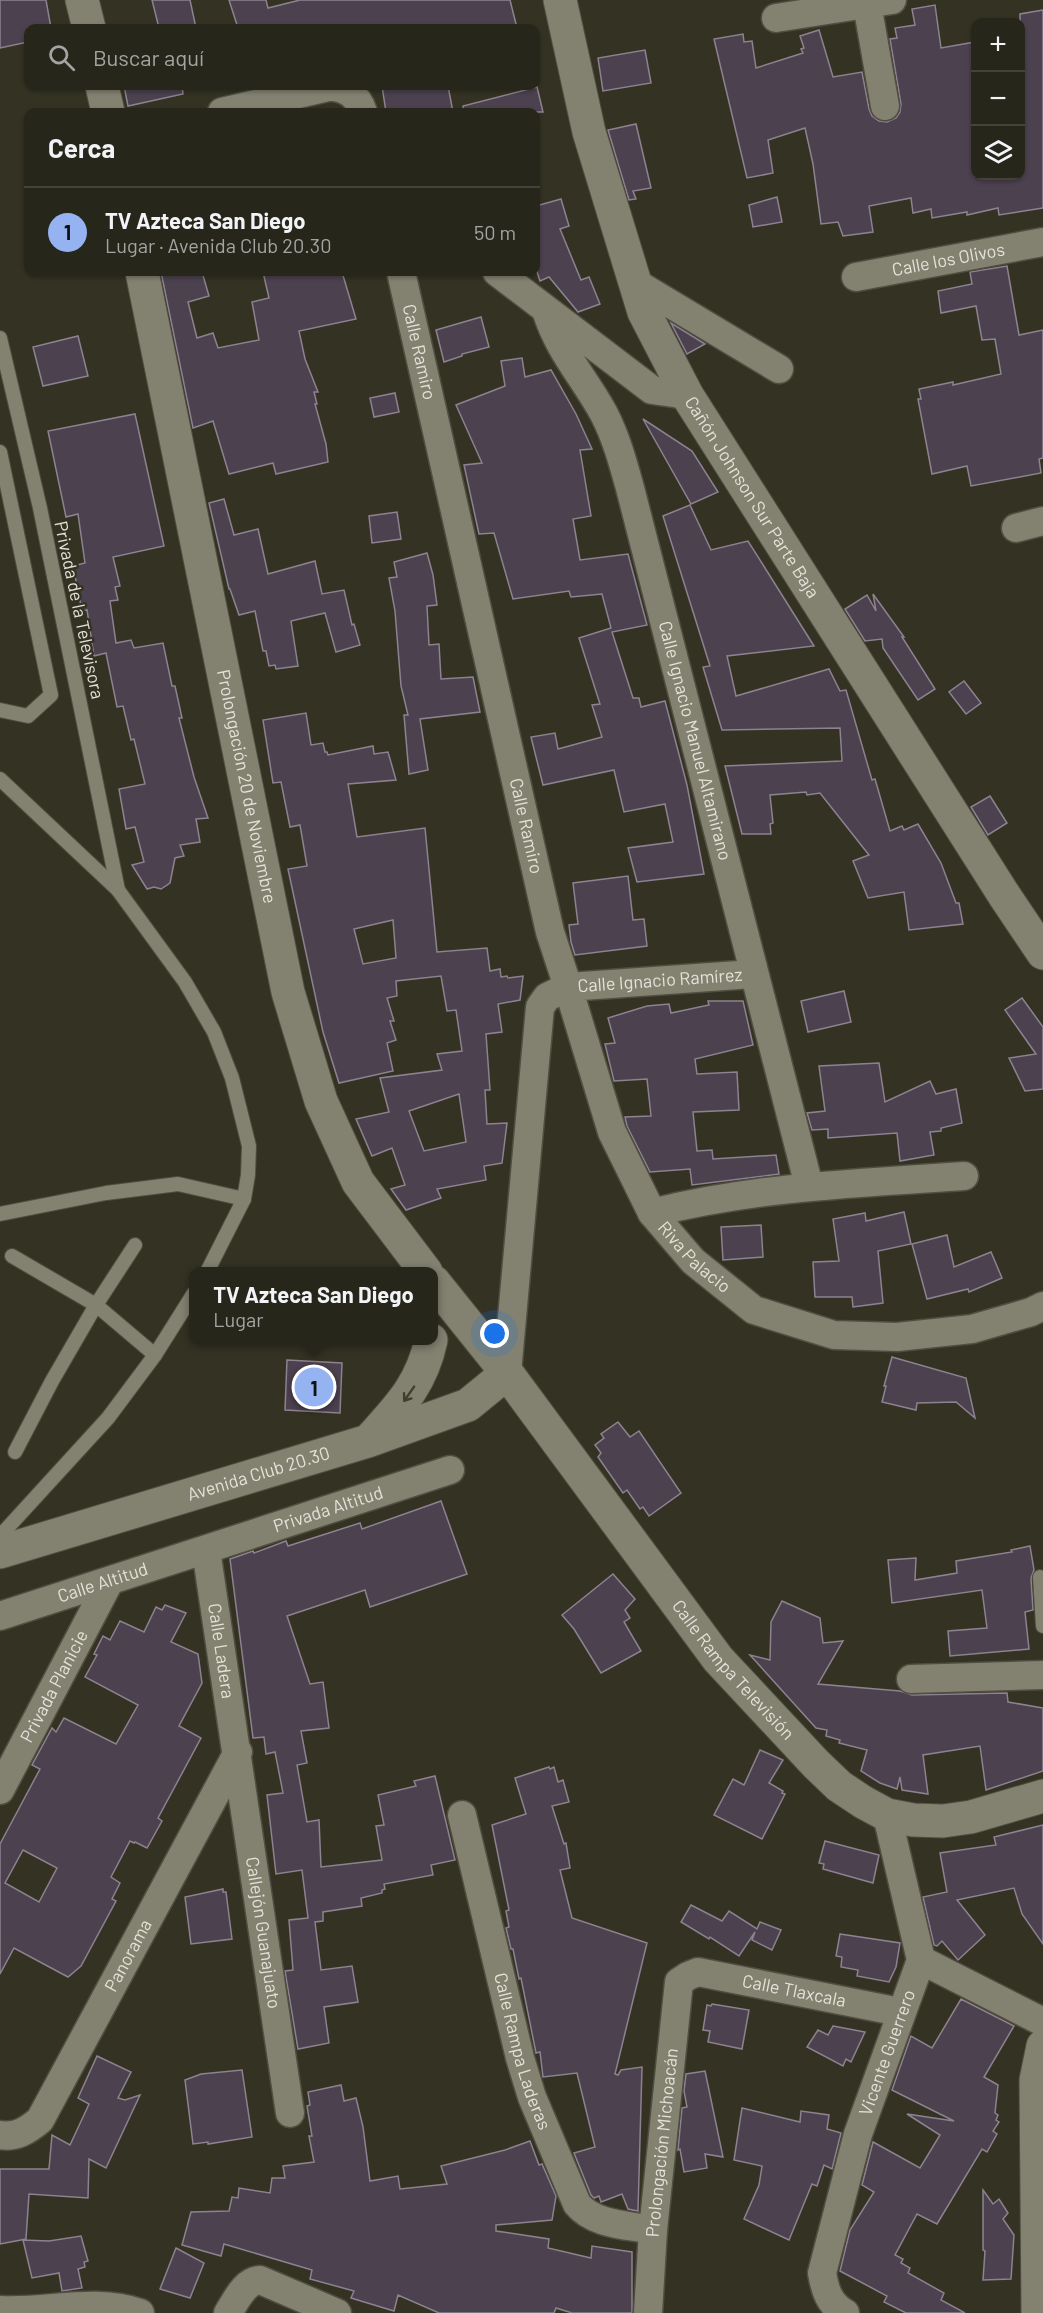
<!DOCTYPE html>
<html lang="es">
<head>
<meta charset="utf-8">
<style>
  body { margin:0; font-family:Barlow,sans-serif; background:#333227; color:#f1f3f6 }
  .controls { position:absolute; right:18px; top:18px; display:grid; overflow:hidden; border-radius:12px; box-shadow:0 2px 4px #0004 }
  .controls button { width:54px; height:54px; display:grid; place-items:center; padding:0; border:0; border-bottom:2px solid #434339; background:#27261a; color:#f1f3f6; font:30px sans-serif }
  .you { position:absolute; left:495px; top:1334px; width:21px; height:21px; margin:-15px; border:4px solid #fff; border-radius:50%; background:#1a73e8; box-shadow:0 0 0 9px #1a73e833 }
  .badge { display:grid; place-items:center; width:39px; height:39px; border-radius:50%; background:#95b2f1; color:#111; font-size:20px; font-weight:700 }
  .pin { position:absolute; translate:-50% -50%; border:3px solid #fff; box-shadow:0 2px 6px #0006 }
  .popup { position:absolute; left:189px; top:1267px; width:249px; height:78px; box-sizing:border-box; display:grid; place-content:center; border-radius:12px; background:#27261a; filter:drop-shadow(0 2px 4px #0005); font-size:20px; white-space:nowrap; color:#a4a5a2 }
  .popup b { font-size:22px; color:#f1f3f6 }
  .popup::after { content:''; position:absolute; left:50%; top:100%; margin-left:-12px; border:12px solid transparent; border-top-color:#27261a }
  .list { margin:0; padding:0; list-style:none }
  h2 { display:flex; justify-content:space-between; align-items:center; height:78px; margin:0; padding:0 24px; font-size:26px }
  h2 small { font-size:20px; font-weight:400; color:#a4a5a2 }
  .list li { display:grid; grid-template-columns:39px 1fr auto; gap:18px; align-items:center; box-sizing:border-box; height:90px; padding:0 24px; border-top:2px solid #434339 }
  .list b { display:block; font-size:22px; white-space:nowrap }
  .list p { margin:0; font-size:20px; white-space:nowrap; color:#a4a5a2 }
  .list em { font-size:20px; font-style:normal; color:#a4a5a2 }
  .icon { flex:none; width:33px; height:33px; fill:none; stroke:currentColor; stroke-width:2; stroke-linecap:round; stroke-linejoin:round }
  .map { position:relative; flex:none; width:1043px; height:2313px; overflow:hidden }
  .search { position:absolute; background:#27261a; box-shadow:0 2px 4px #0004; left:24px; top:24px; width:516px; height:66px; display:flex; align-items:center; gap:15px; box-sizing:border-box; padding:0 21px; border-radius:12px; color:#a4a5a2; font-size:22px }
  .panel { position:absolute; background:#27261a; box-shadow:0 2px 4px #0004; left:24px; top:108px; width:516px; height:168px; border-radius:12px }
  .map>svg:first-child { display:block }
  .building { fill:#4c414e; stroke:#8d8290; stroke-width:1.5; fill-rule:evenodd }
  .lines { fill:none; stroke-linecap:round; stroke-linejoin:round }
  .lane-casing { stroke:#4f4e41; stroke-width:16 }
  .street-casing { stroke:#4f4e41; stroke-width:31 }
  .secondary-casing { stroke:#4f4e41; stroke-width:35 }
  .lane { stroke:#838170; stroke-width:14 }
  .street { stroke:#838170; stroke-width:28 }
  .secondary { stroke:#838170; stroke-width:33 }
  .oneway { stroke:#403e2f }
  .labels { text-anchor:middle; stroke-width:5; stroke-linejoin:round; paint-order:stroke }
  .street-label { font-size:18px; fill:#e3e2d8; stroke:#343223 }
</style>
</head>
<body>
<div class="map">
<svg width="1043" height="2313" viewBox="0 0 1043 2313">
  <rect width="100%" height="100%" fill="#343223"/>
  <g class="building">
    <path d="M0,0H46L51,28H28V42L0,48Z"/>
    <path d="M152,0H190L196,28H159Z"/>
    <path d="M229,0H266L268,8L300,0H510L517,28H238Z"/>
    <path d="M935,5L941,48L975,42V176H1020V14L1043,10V208L999,215L998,208L967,215V212L932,218L931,209L913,213L911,198L869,206L873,232L843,236L838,222L821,224L813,164L805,128L768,140L773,173L747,178L714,39L743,34L744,42L752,41L756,68L803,53L801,49L804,48L800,36L819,30L833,77L862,72L869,109L872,116L879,121L887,122L896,118L900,112L901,104L890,39L897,38L895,28L915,25L912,9Z"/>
    <path d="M645,50L651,83L603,91L598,58Z"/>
    <path d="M124,86H182L183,94L128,106Z"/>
    <path d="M382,86H448L453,112H386Z"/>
    <path d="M537,87L543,112H464L463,106Z"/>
    <path d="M636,124L651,188L633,191L636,199L629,200L608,130Z"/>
    <path d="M777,197L782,222L753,227L749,205Z"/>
    <path d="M561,199L569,226L560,229L581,280L589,277L600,304L578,312L549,277L540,281L536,269V206Z"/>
    <path d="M1007,266L1019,335L1043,330V458L1039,459L1041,473L971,486L967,466L932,474L918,399H921L919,389L953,382V385L1001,374L995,339L982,340L976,306L941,313L938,291L972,284L970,272Z"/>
    <path d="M161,272H202L209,296L188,302L197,338L213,333L218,348L259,340L252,302L269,298L263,272H342L356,319L299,331L305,359L318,392H314L317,404H315L326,444L328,462L276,474L273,463L229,474L213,421L193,428Z"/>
    <path d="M481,317L489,347L462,354V356L444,362L436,330Z"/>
    <path d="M671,323L705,344L687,354Z"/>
    <path d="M78,336L88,376L43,386L33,347Z"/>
    <path d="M522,358L525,377L551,370L576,414L592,449L580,450L591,516L573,519L580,560L628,554L647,625L612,632L633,698H639L641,707L665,701L687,785L704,874L637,882L628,848L673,842L665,804L624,812L614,770L543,785L531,737L555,733L558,749L602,737L592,705L600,704L579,638L611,628L602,594L571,597L569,591L513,599L494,533L479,534L464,465L482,463L456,405L505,386L501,361Z"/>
    <path d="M395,393L399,412L374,417L370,398Z"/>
    <path d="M135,414L164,546L113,557L120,586L115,587L118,600L110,601L116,643L131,640L134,648L163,643L172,686H175L182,718H179L194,777L208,818L196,819L200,842L180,845L184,856L175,858L170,883L161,889L154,887L147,889L132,865L144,862L135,827L126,829L119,789L145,784L134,739L131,740L123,706L117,707L106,653L94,656L87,610L82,611L73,566L85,563L78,514L66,517L48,431Z"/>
    <path d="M643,419L692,451L718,492L691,504Z"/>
    <path d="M224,499L234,535L258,529L268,574L315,561L322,594L344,590L352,625L354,624L360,645L336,652L325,613L291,621L298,666L276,669L275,665L269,666L266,651H263L255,611L239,615L230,589H229L209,503Z"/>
    <path d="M690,505L711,550L748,541L814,646L727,656L736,696L829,669L840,691L846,690L872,780L875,779L890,831L902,826L904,830L918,824L941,863L956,903H959L963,924L909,930L904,892L868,898L853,861L869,855L820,793L807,795L806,792L770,795L773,823L770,824L771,834H742L725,766L842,761L840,728L722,730L703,667L710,666L663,516Z"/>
    <path d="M397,512L401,539L372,543L369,516Z"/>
    <path d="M427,553L433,575L437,605L427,606L429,645L439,644L441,679L473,677L480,712L420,719L428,770L409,774L404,715H408L401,686L395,611L389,578L397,577L394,562Z"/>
    <path d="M873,594L904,637H902L935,689L918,700L883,648L882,639L865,641L845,609L867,595L876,611Z"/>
    <path d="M964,681L981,703L966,714L949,692Z"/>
    <path d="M306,713L311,745L323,743L325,752H327L328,755L373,746L374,754L388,752L396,780L348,784L357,837L425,828L437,952L487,948L490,971L500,969L501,977L507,976L508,978L523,976L520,1000L498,1004L502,1032L486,1034L490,1090H485L487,1124L507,1123L502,1163L484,1166L486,1180L437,1189L441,1198L406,1210L391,1189L405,1185L392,1148L372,1156L356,1119L389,1112L380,1078L442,1070L437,1054L462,1051L456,1010L447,1011L441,976L396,981L397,996L387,998L394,1021H390L396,1040L387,1043L393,1071L339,1083L323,1032L288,869L307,866L300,825L290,827L281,782L273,783L263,720ZM393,920L396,958L363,964L354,929ZM459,1094L466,1142L424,1151L409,1111Z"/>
    <path d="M990,796L1007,823L988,835L971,807Z"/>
    <path d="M628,876L633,920L644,919L647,946L575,955L571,942L569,925L578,924L573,883Z"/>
    <path d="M844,991L851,1022L808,1032L801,1001Z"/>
    <path d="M1022,998L1043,1027V1089L1025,1091L1009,1058L1036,1054L1005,1010Z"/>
    <path d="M708,1001H743L753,1045L695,1059L697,1074L737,1072L739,1110L693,1112L697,1151L712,1150L713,1159L776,1155L779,1174L692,1185L690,1169L650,1172L627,1126L625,1117L651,1116L647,1079L614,1081L605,1044L615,1043L608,1018L647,1006L669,1004L671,1013L709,1005Z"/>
    <path d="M879,1063L885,1102L930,1081L936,1094L956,1089L962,1123L941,1128V1131L930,1132L934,1155L900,1161L897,1133L828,1138V1129L812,1130L807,1113L825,1111L819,1066Z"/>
    <path d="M904,1212L911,1244L878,1251L883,1303L853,1307L852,1297H815L813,1262L839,1261L833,1219L865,1213L866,1221Z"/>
    <path d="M761,1225L763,1257L723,1260L721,1227Z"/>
    <path d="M947,1235L954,1267L991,1252L1002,1278L969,1292L968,1289L927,1299L912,1244Z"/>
    <path d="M892,1357L966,1378L975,1418L956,1402L917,1403L916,1410L882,1402L886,1386H884Z"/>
    <path d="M287,1360L342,1363L340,1413L285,1410Z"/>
    <path d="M618,1422L630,1437L639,1431L681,1493L649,1516L643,1507L640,1509L627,1490L623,1493L598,1457L601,1453L595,1445L604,1438L601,1434Z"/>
    <path d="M441,1501L467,1574L370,1607L365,1590L287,1616L310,1684L323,1682L329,1728L301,1731L307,1763L297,1765L307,1822L319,1820L321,1867L382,1860L376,1826L384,1825L378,1795L416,1786L414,1781L435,1776L455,1860L431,1865L433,1875L384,1884L385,1889L382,1890V1893L361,1898L362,1906L323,1912V1921L315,1922L321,1970L352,1966L358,2002L324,2007L329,2043L298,2049L285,1971L293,1970L289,1920L308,1918L302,1870L276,1874L267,1795L283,1793L275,1752L266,1754L264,1737L253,1738L230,1559L253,1551L254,1553L286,1541L288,1546L360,1523L362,1529Z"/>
    <path d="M1030,1546L1034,1570L1031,1578L1033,1610L1025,1612L1029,1649L950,1656L948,1631L987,1628L982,1590L892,1603L888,1560L916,1558L915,1580L957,1573L956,1561L1012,1552L1011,1550Z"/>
    <path d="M613,1574L635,1599L625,1610L630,1618L624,1622L641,1651L601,1673L574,1629L562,1615Z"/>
    <path d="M782,1601L820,1618L823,1643L843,1641L818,1684L900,1691L912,1695L1007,1693L1008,1702L1043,1708V1771L986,1790L980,1746L923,1755L928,1794L902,1790L900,1777L897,1789L880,1783L861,1771L867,1750L839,1743L840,1740L826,1736L827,1730L816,1728L750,1655L770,1660L771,1622Z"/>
    <path d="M165,1605L186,1613L171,1642L198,1654L202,1683L179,1726L201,1738L158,1818L162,1821L147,1848L135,1842L134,1843L130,1841L111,1877L120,1883L112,1899L116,1901L81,1966L68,1977L14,1948L0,1974V1844L40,1769L32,1765L52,1728L56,1732L64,1718L116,1744L138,1705L85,1677L97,1655L94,1654L103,1636L110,1640L120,1621L144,1632L156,1607L162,1610ZM23,1850L57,1868L39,1902L5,1883Z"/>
    <path d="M760,1750L783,1760L769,1783L783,1791L782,1793L785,1794L762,1839L714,1815L733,1779L744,1785Z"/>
    <path d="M549,1767L550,1769L554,1767L558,1782L563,1780L569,1802L552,1806L564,1844L566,1843L570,1868L560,1870L572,1918L647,1943L615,2074L618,2075L621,2070L642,2067L638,2211L628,2209L622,2194L601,2202L599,2196L594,2198L591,2195L574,2153L595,2147L577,2073L543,2077L540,2052L536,2053L521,1978L519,1979L513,1949H511L506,1928L509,1927L506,1911L509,1910L492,1825L526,1814L515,1778Z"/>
    <path d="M1043,1825V1944L1022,1914L1014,1888L957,1900L985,1935L958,1960L942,1941L937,1946L934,1945L923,1897L947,1892L940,1853L996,1845L994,1837Z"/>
    <path d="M825,1841L879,1855L873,1883L823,1869L824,1864L819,1863Z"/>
    <path d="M223,1889V1892H226L232,1939L191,1944L185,1897Z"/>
    <path d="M691,1905L722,1921L729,1911L757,1929L760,1922L781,1930L772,1950L752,1940L755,1932L739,1956L710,1937L709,1939L681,1922Z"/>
    <path d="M840,1934L900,1943L896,1967L889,1982L857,1976L858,1970L841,1967L842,1957L836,1956Z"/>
    <path d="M961,1999L1014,2026L984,2077L998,2085L995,2113L998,2115L996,2120L999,2122L993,2131L997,2134L987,2152L982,2149L937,2224L917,2214L895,2255L903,2259L901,2263L910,2268L908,2273L944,2293L941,2300L965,2313H906L884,2302L887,2296L840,2271L850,2230L874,2192L862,2185L873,2142L920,2168L940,2135L907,2114L954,2121L892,2090L911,2036L932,2048Z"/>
    <path d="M712,2004L749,2010L742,2049L708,2042L710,2031L703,2030L707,2005L711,2006Z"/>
    <path d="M833,2026L865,2032L851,2062L846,2059L843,2066L807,2047L818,2030L828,2035Z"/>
    <path d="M97,2056L131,2072L118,2098L125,2100L140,2095L106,2168L89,2159L88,2198L29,2194L26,2239L0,2244V2169H49L52,2135L70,2145L89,2104L78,2098Z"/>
    <path d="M242,2070L252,2137L208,2144V2142L193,2144L185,2080L201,2074Z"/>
    <path d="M705,2071L723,2157L705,2154L707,2168L684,2172L680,2149L678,2150L682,2108L687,2107L684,2091L686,2074Z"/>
    <path d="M341,2085L344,2101L356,2098L363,2127L370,2181L398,2176L400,2189L447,2184L441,2166L505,2150L530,2141L539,2165L542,2164L556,2196L552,2220L496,2225V2231L549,2239L548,2248L591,2258L592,2246L632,2252V2313H572L556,2308L554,2313H439L398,2295L394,2311L351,2298L354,2291L310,2279L312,2270L224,2244L221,2256L182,2245L191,2212L229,2211L232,2197L238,2198L239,2188L270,2193L272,2178H285L283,2166L314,2162L309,2136H312L307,2106L310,2105L308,2092Z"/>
    <path d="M742,2108L800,2122L801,2111L829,2115L827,2129L841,2133L832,2169L824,2165L817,2186L812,2184L789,2240L744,2219L759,2185L762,2166L734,2160Z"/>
    <path d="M983,2190L993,2204L999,2199L1008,2213L1003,2219L1014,2235L1011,2279L983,2280L985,2251L983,2250Z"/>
    <path d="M81,2236L88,2261L84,2262L85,2267L78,2269L82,2288L62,2291L59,2273L32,2278L23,2240L49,2241Z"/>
    <path d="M176,2248L204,2263L190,2298L160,2289Z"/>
  </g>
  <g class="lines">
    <g class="lane-casing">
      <g id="lane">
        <path d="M0,338L40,508L118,890"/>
        <path d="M0,452L51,695L28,716L0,710"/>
        <path d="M0,779L118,890L185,982L214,1032L232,1078L249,1146L248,1175L244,1199L207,1272"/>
        <path d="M0,1214L106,1193L178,1184L244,1199"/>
        <path d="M12,1256L96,1305L135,1245"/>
        <path d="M15,1452L52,1381L96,1305L155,1355"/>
        <path d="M0,1536L108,1418L155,1355L194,1293"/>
        <path d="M1040,1577L1043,1626"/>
      </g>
    </g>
    <g class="street-casing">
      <g id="street">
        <path d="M867,4L885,106"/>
        <path d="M776,18L892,0"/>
        <path d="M222,112L328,87C345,86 358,96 363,112"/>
        <path id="s1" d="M401,272L550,932L568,987L547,997L540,1007L507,1373"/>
        <path d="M497,272L652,390L687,395"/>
        <path id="s2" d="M856,277L1043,242"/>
        <path d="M634,282L779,369"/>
        <path id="s3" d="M546,310C559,352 584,377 604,414C616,437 623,463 630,488L809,1186"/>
        <path d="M1016,528L1043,521"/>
        <path id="s4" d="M964,1176C859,1183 754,1187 652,1213L693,1261L754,1310L834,1335L897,1337L972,1329L1031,1312L1043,1306"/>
        <path id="s5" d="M652,1213L612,1132L568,987L753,974"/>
        <path id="s6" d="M206,1550L290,2113"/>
        <path id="s7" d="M0,1616L450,1470"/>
        <path d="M911,1679L1043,1675"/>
        <path id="s8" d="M0,1790L109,1582"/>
        <path id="s9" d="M462,1815L520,2058L532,2097L577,2204C594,2225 628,2225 653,2230"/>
        <path d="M921,1960L1043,2022"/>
        <path id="s10" d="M0,2135C16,2138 28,2130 40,2120L238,1752"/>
        <path d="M0,2310C47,2313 94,2297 140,2313"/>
        <path d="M228,2313C236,2301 244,2281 260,2280L337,2313"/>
        <path id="s11" d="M648,2313L653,2230L679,1982L688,1976L698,1972L900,2012"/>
        <path id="s12" d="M845,2313C829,2304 825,2290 822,2273L858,2134L921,1960L887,1815"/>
      </g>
    </g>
    <g class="secondary-casing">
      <g id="secondary">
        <path d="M82,0L89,28"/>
        <path id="s13" d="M560,0L589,132L644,312L687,395L1004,895L1043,953"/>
        <path d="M102,86L108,112"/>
        <path id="s14" d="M142,272L288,992L321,1101L358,1182L426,1272"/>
        <path id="s15" d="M434,1282L507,1373L718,1659L816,1764L839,1786L863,1802L887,1815L913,1820L943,1821L971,1817L1043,1796"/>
        <path d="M372,1437C401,1405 422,1383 431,1340"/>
        <path id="s16" d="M0,1552L368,1441L468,1405L507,1373"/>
        <path d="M1038,2313L1036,2080L1043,2046"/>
      </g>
    </g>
    <use href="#lane" class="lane"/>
    <use href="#street" class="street"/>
    <use href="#secondary" class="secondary"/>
  </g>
  <defs><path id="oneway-shaft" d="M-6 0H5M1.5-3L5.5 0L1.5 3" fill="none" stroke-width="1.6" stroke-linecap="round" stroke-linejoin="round" transform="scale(1.5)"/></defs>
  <use class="oneway" href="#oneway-shaft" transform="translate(409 1394) rotate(125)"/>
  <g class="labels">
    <g class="street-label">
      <text dy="6" stroke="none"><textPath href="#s2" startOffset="94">Calle los Olivos</textPath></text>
      <text dy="6" stroke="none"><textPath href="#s1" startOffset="82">Calle Ramiro</textPath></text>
      <text dy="6" stroke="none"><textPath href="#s13" startOffset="538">Cañón Johnson Sur Parte Baja</textPath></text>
      <text transform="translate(79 610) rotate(78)" y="6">Privada de la Televisora</text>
      <text dy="6" stroke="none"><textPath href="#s3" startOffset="459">Calle Ignacio Manuel Altamirano</textPath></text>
      <text dy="6" stroke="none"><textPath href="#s14" startOffset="525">Prolongación 20 de Noviembre</textPath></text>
      <text dy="6" stroke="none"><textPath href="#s1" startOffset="568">Calle Ramiro</textPath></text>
      <text dy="6" stroke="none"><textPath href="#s5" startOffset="334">Calle Ignacio Ramírez</textPath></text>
      <text dy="6" stroke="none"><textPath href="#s4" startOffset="376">Riva Palacio</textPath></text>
      <text dy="6" stroke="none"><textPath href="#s16" startOffset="270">Avenida Club 20.30</textPath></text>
      <text dy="6" stroke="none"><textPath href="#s7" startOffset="345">Privada Altitud</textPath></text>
      <text dy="6" stroke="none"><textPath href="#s7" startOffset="108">Calle Altitud</textPath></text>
      <text dy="6" stroke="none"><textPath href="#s6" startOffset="102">Calle Ladera</textPath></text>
      <text dy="6" stroke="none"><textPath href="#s15" startOffset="490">Calle Rampa Televisión</textPath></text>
      <text dy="6" stroke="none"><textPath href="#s8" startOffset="117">Privada Planicie</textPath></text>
      <text dy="6" stroke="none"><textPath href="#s6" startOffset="387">Callejón Guanajuato</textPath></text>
      <text dy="6" stroke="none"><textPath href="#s10" startOffset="231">Panorama</textPath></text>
      <text dy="6" stroke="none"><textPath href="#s11" startOffset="452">Calle Tlaxcala</textPath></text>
      <text dy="6" stroke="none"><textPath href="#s9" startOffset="244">Calle Rampa Laderas</textPath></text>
      <text dy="6" stroke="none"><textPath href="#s12" startOffset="278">Vicente Guerrero</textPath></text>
      <text dy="6" stroke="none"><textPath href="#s11" startOffset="171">Prolongación Michoacán</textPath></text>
    </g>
  </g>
</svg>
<div class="controls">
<button>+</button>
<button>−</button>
<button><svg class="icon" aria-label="layers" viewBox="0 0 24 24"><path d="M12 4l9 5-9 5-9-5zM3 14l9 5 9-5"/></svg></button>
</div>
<div class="you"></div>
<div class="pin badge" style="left:314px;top:1387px">1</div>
<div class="popup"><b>TV Azteca San Diego</b>Lugar</div>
<div class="search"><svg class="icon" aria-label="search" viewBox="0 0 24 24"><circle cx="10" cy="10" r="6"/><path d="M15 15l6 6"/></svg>Buscar aquí</div>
<section class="panel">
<h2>Cerca<small></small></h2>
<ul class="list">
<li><span class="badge">1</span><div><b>TV Azteca San Diego</b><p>Lugar · Avenida Club 20.30</p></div><em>50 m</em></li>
</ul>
</section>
</div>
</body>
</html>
